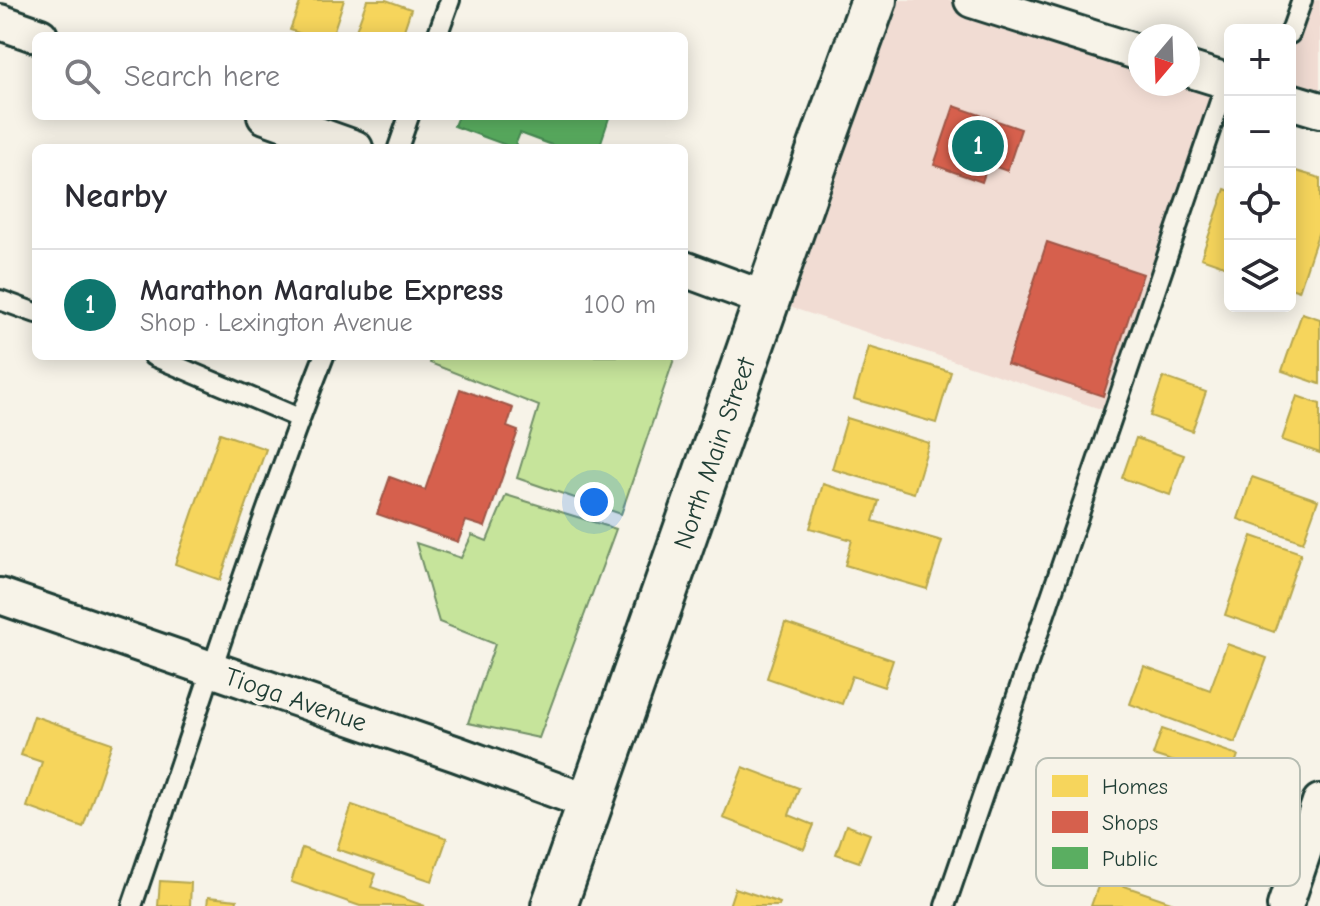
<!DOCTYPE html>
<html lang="en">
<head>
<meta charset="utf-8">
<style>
  body { margin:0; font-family:"Comic Neue",sans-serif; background:#f2f2f3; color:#2b2b33 }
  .controls { position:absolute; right:24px; top:24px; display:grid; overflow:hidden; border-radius:12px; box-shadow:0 4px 20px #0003 }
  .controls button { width:72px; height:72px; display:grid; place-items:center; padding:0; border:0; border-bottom:2px solid #e1e1e2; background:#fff; color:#2b2b33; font:40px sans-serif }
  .compass { position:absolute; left:1128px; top:24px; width:72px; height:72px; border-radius:50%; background:#fff; box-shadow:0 4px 20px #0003; rotate:199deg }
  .you { position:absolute; left:594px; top:502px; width:28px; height:28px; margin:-20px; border:6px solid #fff; border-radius:50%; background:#1a73e8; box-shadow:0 0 0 12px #1a73e833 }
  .badge { display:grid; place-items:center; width:52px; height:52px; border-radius:50%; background:#0f766e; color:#fff; font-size:26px; font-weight:700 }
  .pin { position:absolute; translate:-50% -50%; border:4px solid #fff; box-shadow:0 2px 8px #0006 }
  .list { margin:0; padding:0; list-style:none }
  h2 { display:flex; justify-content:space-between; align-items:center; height:104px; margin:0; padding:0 32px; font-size:34px }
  h2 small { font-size:26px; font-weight:400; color:#7c7c81 }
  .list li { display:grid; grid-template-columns:52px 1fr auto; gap:24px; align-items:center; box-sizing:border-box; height:112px; padding:0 32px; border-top:2px solid #e1e1e2 }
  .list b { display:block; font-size:30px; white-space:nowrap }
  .list p { margin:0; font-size:26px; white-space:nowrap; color:#7c7c81 }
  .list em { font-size:26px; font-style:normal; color:#7c7c81 }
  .icon { flex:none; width:44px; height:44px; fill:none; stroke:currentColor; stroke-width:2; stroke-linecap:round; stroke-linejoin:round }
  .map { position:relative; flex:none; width:1320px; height:906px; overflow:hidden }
  .search { position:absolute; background:#fff; box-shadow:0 4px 20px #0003; left:32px; top:32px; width:656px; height:88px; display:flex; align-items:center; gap:20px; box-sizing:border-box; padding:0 28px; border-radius:12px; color:#7c7c81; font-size:30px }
  .panel { position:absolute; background:#fff; box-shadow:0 4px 20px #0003; left:32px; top:144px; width:656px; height:216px; border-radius:12px }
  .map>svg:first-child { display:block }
  .built { fill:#f1dcd3 }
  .green { fill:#c6e49b; stroke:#729068; stroke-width:2 }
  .homes { fill:#f6d55c; stroke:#b6a750; stroke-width:2 }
  .shops { fill:#d6604d; stroke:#9f5646; stroke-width:2 }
  .public { fill:#5aae61; stroke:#488c54; stroke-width:2 }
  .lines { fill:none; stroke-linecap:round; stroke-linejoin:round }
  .service-casing { stroke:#1f3d34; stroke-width:24 }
  .minor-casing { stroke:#1f3d34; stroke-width:40 }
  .primary-casing { stroke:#1f3d34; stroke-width:50 }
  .service { stroke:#f7f3e8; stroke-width:18 }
  .minor { stroke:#f7f3e8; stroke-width:34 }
  .primary { stroke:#f7f3e8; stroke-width:44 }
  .labels { text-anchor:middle; stroke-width:8; stroke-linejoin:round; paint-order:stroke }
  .street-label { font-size:26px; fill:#1f3d34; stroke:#f7f3e8 }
  .key { fill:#f7f3e8; stroke:#b6bcb2; stroke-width:2 }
  .key-label { font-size:22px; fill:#1f3d34 }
</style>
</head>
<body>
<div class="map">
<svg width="1320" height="906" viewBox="0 0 1320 906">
  <rect width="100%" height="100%" fill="#f7f3e8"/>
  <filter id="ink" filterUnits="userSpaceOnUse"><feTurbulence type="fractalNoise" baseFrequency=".0125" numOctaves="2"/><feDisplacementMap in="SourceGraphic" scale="16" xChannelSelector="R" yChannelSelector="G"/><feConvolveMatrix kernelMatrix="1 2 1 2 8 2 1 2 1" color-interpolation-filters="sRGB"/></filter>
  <g filter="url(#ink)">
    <g class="built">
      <path d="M874,0H972L1140,53V84H1188L1227,81L1113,413L768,300Z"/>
      <path d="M1302,0H1320V111L1290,101V34Z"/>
    </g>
    <g class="green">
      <path d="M432,356H675L621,514L517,478L539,406L430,363Z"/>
      <path d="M506,495L616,529L539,738L468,723L495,644L439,622L416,543L461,558L472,535L487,541Z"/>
    </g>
    <g class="homes">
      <path d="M301,0H344L332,36H307L290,30Z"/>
      <path d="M367,0H386L411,9L402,36H354Z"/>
      <path d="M1296,171L1320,178V228L1299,291L1290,288V189Z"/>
      <path d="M1225,189L1230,191V268L1201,258Z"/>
      <path d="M1302,313L1320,319V384L1282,371Z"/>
      <path d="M869,347L951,372L936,423L854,399Z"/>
      <path d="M1163,377L1206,392L1192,431L1150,416Z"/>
      <path d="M1297,396L1320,404V453L1282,440Z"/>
      <path d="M847,418L929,443L914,493L832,469Z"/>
      <path d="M220,433L266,449L220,580L175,564Z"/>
      <path d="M1136,438L1184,455L1170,495L1122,478Z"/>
      <path d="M1252,477L1318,500L1303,542L1238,519Z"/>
      <path d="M823,484L879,501L873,521L942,541L927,589L845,565L852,540L810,528Z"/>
      <path d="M1252,536L1301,553L1274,632L1225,615Z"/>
      <path d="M785,623L893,660L884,687L852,676L842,704L767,678Z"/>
      <path d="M1227,644L1267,658L1235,743L1130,704L1144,666L1210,690Z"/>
      <path d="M34,716L112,743L83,827L27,807L42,762L21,755Z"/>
      <path d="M1162,729L1238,755L1215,822L1164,804L1178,763L1153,755Z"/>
      <path d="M743,767L799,788L789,815L814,825L804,849L723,818Z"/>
      <path d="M352,805L447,838L432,881L337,849Z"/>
      <path d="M846,825L870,834L859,862L836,854Z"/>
      <path d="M302,848L376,874L371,887L425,906H360L291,882Z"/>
      <path d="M1101,878L1177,904L1176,906H1091Z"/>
      <path d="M160,881L191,883L190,906H158Z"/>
      <path d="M735,888L780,903L779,906H729Z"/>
      <path d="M208,897L237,900L236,906H207Z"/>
    </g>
    <g class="shops">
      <path d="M954,106L1021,129L1007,171L988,164L982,182L934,165Z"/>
      <path d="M1047,242L1143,274L1103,396L1007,364Z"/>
      <path d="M460,389L513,408L507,427L518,431L485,527L466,521L458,542L377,514L390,477L425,490Z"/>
    </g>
    <path class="public" d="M458,116H603L609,118L599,148H560L520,133L514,148L454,126Z"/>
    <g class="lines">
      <g class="service-casing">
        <g id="service">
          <path d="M1290,34L1302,0"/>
          <path d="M437,36L450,0"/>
          <path d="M398,148L409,116"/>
          <path d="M0,300L36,313"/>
          <path d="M153,356L299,418"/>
          <path d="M132,906C195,722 253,537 324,356"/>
          <path d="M945,906L1227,81"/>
        </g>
      </g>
      <g class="minor-casing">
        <g id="minor">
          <path d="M972,0L1140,53"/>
          <path d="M0,22L40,36"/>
          <path d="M1188,69L1230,82"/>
          <path d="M1290,101L1320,110"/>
          <path d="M265,116L355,148"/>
          <path d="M684,269L768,300"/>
          <path d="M0,596L457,754L591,803"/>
          <path d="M1285,906L1320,802"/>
        </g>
      </g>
      <g class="primary-casing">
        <path id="primary" d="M554,906L820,149L874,0"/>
      </g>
      <use href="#service" class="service"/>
      <use href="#minor" class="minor"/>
      <use href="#primary" class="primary"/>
    </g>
  </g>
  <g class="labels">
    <g class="street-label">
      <text transform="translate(714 453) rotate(-71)" y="9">North Main Street</text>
      <text transform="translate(296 699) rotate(19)" y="9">Tioga Avenue</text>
    </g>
  </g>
  <rect x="1036" y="758" width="264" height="128" rx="12" class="key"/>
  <rect x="1052" y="775" width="36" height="22" fill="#f6d55c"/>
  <rect x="1052" y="811" width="36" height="22" fill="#d6604d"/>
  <rect x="1052" y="847" width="36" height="22" fill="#5aae61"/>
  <g class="key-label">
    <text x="1102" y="794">Homes</text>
    <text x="1102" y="830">Shops</text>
    <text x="1102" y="866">Public</text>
  </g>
</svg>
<div class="controls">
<button>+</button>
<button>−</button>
<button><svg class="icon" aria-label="locate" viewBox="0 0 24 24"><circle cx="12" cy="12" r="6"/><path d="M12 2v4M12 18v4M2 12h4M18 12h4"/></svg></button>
<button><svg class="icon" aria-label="layers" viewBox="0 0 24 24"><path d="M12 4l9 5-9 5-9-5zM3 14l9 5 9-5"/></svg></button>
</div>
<svg class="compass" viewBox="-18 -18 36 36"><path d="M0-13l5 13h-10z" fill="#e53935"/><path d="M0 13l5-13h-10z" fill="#7c7c81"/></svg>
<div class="you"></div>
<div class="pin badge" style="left:978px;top:146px">1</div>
<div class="search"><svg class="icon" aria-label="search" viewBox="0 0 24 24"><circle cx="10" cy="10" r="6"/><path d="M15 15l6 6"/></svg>Search here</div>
<section class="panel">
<h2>Nearby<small></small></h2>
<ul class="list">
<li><span class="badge">1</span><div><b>Marathon Maralube Express</b><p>Shop · Lexington Avenue</p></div><em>100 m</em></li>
</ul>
</section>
</div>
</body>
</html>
